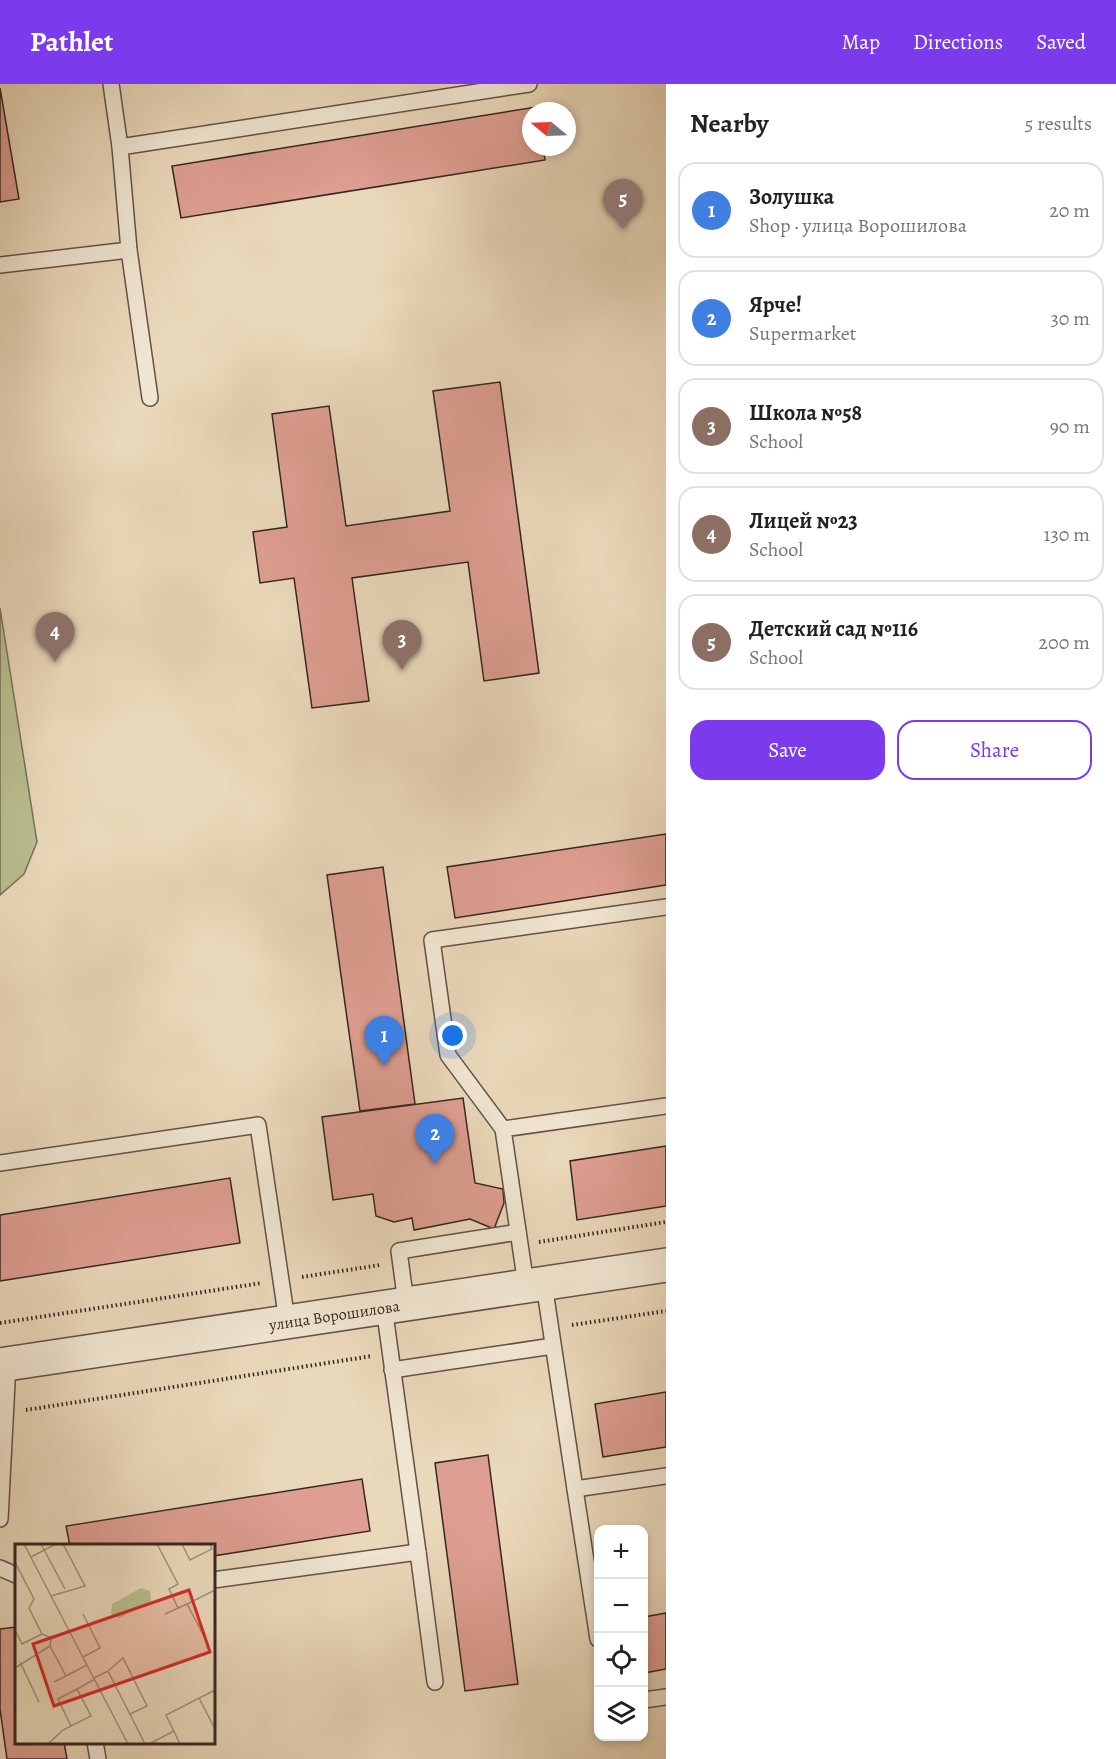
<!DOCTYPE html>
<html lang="en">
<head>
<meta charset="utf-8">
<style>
  body { margin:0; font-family:Alegreya,serif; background:#f6f6f6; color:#222 }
  .controls { position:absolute; right:18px; bottom:18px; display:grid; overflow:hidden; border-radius:12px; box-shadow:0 3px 9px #0003 }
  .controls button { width:54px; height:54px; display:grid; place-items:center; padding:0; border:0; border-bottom:2px solid #e0e0e0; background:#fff; color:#222; font:30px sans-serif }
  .compass { position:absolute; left:522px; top:18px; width:54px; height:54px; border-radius:50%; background:#fff; box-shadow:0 3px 9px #0003; rotate:289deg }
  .you { position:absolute; left:453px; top:952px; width:21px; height:21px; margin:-15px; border:4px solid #fff; border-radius:50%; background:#1a73e8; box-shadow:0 0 0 9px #1a73e833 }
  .badge { display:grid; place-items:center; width:39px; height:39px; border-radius:50%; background:#7c3aed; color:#fff; font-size:20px; font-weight:700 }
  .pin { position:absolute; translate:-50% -50px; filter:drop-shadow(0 2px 3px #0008) }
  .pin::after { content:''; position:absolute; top:32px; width:21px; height:18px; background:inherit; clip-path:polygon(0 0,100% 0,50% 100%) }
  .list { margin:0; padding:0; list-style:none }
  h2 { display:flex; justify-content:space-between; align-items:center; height:78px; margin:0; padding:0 24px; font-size:26px }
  h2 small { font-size:20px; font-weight:400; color:#767676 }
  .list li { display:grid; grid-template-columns:39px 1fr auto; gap:18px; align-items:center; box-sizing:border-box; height:96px; margin:0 12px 12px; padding:0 12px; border:2px solid #e0e0e0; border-radius:18px }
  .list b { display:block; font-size:22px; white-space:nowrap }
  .list p { margin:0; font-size:20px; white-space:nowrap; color:#767676 }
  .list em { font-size:20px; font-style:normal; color:#767676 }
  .actions { display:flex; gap:12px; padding:18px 24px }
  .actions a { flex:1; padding:14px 0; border:2px solid #7c3aed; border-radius:18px; text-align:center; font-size:21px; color:#7c3aed }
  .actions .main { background:#7c3aed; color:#fff }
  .icon { flex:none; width:33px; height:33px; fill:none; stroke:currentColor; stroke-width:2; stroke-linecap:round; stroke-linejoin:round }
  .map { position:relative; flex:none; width:666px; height:1675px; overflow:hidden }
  header { display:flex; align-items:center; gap:36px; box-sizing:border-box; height:84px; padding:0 30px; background:#7c3aed; color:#fff }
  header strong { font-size:28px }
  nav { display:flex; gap:33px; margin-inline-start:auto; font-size:21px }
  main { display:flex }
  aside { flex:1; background:#fff }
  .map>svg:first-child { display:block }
  .green { fill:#b8be8f; stroke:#767258; stroke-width:1.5 }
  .building { fill:#de9e91; stroke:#332620; stroke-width:1.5 }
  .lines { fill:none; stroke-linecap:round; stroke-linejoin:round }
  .service-casing { stroke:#615246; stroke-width:18 }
  .tertiary-casing { stroke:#615246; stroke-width:36 }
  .path { stroke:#332620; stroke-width:4; stroke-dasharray:1.5 3; stroke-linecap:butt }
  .service { stroke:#f1e6d2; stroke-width:15 }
  .tertiary { stroke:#f1e6d2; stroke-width:33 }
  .labels { text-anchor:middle; stroke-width:4.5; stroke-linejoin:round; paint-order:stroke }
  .street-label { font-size:16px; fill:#332620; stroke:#f1e6d2 }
  .inset-road { fill:none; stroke:#a1917c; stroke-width:1.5 }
  .view { fill:#d62828; fill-opacity:0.15; stroke:#d62828; stroke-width:3 }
  .inset-edge { fill:none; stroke:#332620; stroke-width:3 }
</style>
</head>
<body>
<header>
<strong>Pathlet</strong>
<nav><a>Map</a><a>Directions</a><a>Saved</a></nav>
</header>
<main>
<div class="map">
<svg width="666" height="1675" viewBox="0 0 666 1675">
  <rect width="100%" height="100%" fill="#ead8ba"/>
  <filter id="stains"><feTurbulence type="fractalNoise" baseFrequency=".00333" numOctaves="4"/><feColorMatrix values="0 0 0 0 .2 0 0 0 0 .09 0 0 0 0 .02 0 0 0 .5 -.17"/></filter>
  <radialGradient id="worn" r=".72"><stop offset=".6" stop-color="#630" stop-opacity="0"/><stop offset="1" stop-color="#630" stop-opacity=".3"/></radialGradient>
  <path class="green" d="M0,524L37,758L24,790L0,811Z"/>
  <g class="building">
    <path d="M0,4L19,115L0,118Z"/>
    <path d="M536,23L537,27H531V63H543L545,76L181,134L172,82Z"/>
    <path d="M500,298L539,589L484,597L468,478L352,494L369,617L312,624L294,494L260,499L253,448L287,443L272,330L329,322L346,442L450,427L433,307Z"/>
    <path d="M666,750V801L455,834L447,783Z"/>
    <path d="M383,783L415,1020L360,1027L327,791Z"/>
    <path d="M463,1014L475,1099L503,1105L504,1119L494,1145L470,1135L414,1146L412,1134L394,1138L376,1132L373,1110L333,1116L322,1033Z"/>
    <path d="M666,1062V1122L577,1136L570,1077Z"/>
    <path d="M230,1094L240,1159L0,1197V1131Z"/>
    <path d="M666,1308V1363L603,1373L595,1320Z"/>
    <path d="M488,1371L518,1600L465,1607L435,1379Z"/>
    <path d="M362,1395L370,1447L213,1472V1462H70L66,1442Z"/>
    <path d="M666,1529V1585L644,1589V1533Z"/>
    <path d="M16,1543V1658H64L67,1675H7L0,1625V1545Z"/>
  </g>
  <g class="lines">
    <g class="service-casing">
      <g id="service">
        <path d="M111,0L120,63L529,0"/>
        <path d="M120,63L129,166L150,314"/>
        <path d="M0,181L129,166"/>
        <path d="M503,1045L448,971L432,856L666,823"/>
        <path d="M0,1079L258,1041L287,1237"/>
        <path d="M544,1200L575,1405L666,1392"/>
        <path d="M526,1201L503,1045L666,1022"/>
        <path d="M406,1219L399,1167L518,1148"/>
        <path d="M384,1223L418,1468"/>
        <path d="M392,1286L553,1262"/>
        <path d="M575,1405L598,1555"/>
        <path d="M0,1435L8,1279"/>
        <path d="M0,1484L16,1491"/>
        <path d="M213,1496L418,1468L435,1598"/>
        <path d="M644,1616L666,1613"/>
        <path d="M95,1658L98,1675"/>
      </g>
    </g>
    <g class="tertiary-casing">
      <g id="tertiary">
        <path id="s1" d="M0,1281L666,1181"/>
      </g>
    </g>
    <g class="path">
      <path d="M539,1158L666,1138"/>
      <path d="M302,1193L380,1181"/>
      <path d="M0,1239L262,1199"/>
      <path d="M572,1241L666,1227"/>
      <path d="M26,1326L372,1272"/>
    </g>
    <use href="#service" class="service"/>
    <use href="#tertiary" class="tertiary"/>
  </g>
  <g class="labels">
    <g class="street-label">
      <text dy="6" stroke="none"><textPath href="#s1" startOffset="338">улица Ворошилова</textPath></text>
    </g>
  </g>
  <g transform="translate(15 1460)">
    <rect width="200" height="200" fill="#ead8ba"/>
    <path d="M126,44L135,47L136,57L105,74L96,70L97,60Z" fill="#b8be8f"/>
    <path class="inset-road" d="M9,0L113,200M26,0L50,45M142,0L163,40L154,45L163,64M167,0L175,16L197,5L195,0M16,13L41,0M0,18L19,55L14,64L27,90L36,94M36,52L70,42L48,0M68,70L85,104L68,113M150,70L172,60M0,86L7,100L27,90M191,96L172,60L200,46M35,102L51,132L39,138M5,118L24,158M0,124L35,102L36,94L55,88M93,127L108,114L132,162L115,170M51,132L72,121M79,134L93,127L130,200M184,154L200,185M56,182L43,155L62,145M33,200L48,186L76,172L62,145L80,135M134,200L159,187M165,200L151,171L200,146"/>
    <path class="view" d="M174,46L195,108L39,162L18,100Z"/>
    <rect width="200" height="200" class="inset-edge"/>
  </g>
  <rect width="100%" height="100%" filter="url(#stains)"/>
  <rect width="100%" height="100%" fill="url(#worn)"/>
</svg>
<div class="controls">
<button>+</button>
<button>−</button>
<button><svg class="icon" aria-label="locate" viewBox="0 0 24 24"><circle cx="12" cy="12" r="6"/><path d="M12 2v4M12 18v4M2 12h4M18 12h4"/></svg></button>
<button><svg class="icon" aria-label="layers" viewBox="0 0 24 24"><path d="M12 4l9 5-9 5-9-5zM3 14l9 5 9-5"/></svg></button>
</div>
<svg class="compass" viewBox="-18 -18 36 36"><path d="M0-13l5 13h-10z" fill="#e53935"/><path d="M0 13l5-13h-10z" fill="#767676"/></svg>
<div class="you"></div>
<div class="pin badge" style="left:384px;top:982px;background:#3f7fe0">1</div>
<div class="pin badge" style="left:435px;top:1080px;background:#3f7fe0">2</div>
<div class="pin badge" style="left:402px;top:586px;background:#8d6e63">3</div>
<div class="pin badge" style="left:55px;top:578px;background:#8d6e63">4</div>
<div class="pin badge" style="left:623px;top:145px;background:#8d6e63">5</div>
</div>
<aside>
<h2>Nearby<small>5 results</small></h2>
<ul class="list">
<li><span class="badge" style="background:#3f7fe0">1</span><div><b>Золушка</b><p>Shop · улица Ворошилова</p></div><em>20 m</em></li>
<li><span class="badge" style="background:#3f7fe0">2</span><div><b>Ярче!</b><p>Supermarket</p></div><em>30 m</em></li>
<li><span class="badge" style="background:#8d6e63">3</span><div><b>Школа №58</b><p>School</p></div><em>90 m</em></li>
<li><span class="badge" style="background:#8d6e63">4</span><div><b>Лицей №23</b><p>School</p></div><em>130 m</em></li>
<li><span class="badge" style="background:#8d6e63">5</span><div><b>Детский сад №116</b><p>School</p></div><em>200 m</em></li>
</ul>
<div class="actions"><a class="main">Save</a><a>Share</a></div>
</aside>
</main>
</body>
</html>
